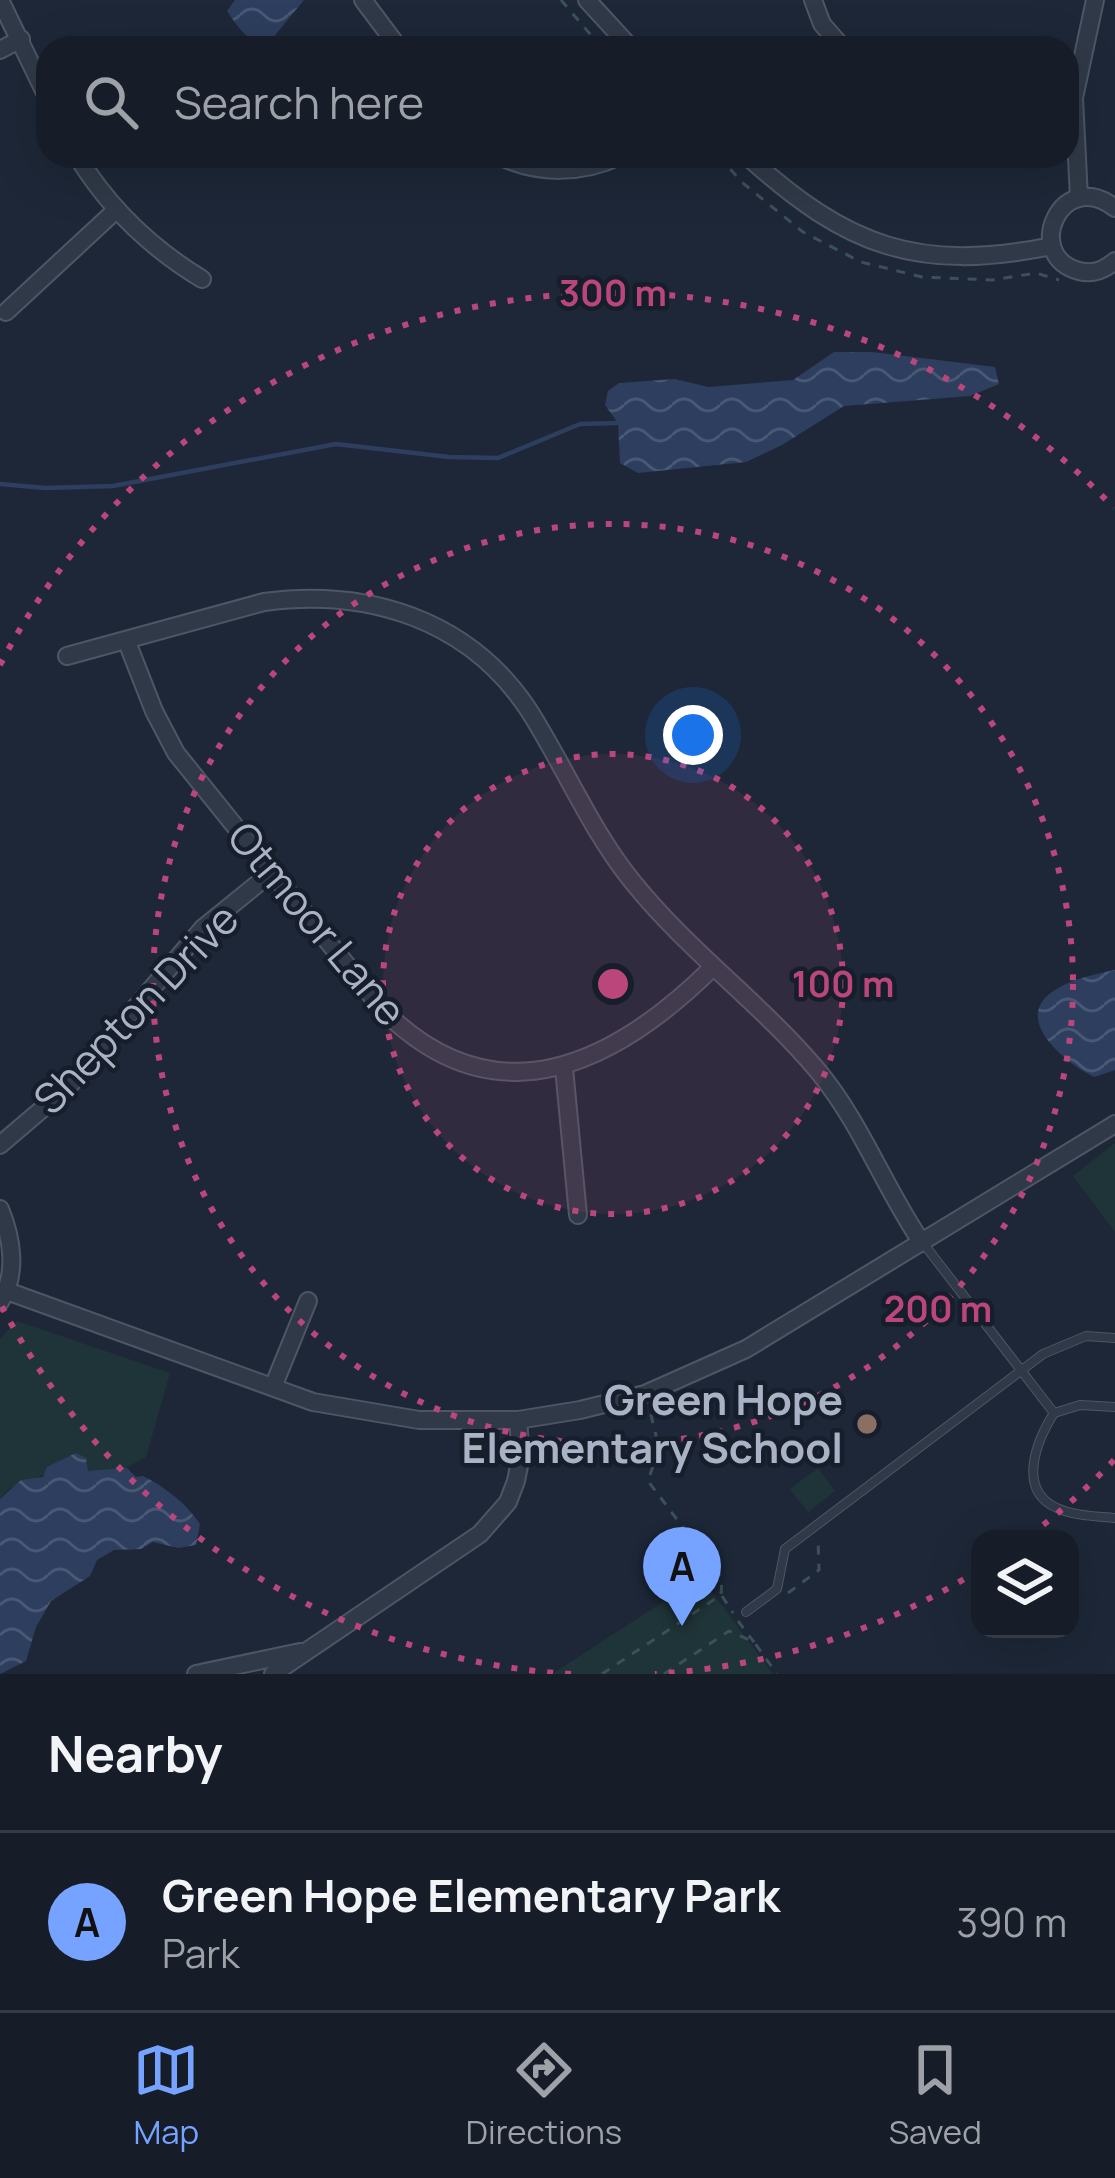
<!DOCTYPE html>
<html lang="en">
<head>
<meta charset="utf-8">
<style>
  body { margin:0; font-family:Manrope,sans-serif; background:#232a35; color:#f1f3f6 }
  .controls { position:absolute; right:36px; bottom:36px; display:grid; overflow:hidden; border-radius:24px; box-shadow:0 12px 48px #0002 }
  .controls button { width:108px; height:108px; display:grid; place-items:center; padding:0; border:0; border-bottom:3px solid #353b46; background:#161d29; color:#f1f3f6; font:60px sans-serif }
  .you { position:absolute; left:693px; top:735px; width:42px; height:42px; margin:-30px; border:9px solid #fff; border-radius:50%; background:#1a73e8; box-shadow:0 0 0 18px #1a73e833 }
  .badge { display:grid; place-items:center; width:78px; height:78px; border-radius:50%; background:#75a3ff; color:#111; font-size:39px; font-weight:700 }
  .pin { position:absolute; translate:-50% -99px; filter:drop-shadow(0 3px 6px #0008) }
  .pin::after { content:''; position:absolute; top:63px; width:42px; height:36px; background:inherit; clip-path:polygon(0 0,100% 0,50% 100%) }
  .list { margin:0; padding:0; list-style:none }
  h2 { display:flex; justify-content:space-between; align-items:center; height:156px; margin:0; padding:0 48px; font-size:51px }
  h2 small { font-size:39px; font-weight:400; color:#9ea2a8 }
  .list li { display:grid; grid-template-columns:78px 1fr auto; gap:36px; align-items:center; box-sizing:border-box; height:180px; padding:0 48px; border-top:3px solid #353b46 }
  .list b { display:block; font-size:45px; white-space:nowrap }
  .list p { margin:0; font-size:39px; white-space:nowrap; color:#9ea2a8 }
  .list em { font-size:39px; font-style:normal; color:#9ea2a8 }
  .icon { flex:none; width:66px; height:66px; fill:none; stroke:currentColor; stroke-width:2; stroke-linecap:round; stroke-linejoin:round }
  .map { position:relative; flex:none; width:1115px; height:1674px; overflow:hidden }
  .search { position:absolute; background:#161d29; box-shadow:0 12px 48px #0002; left:36px; right:36px; top:36px; height:132px; display:flex; align-items:center; gap:30px; box-sizing:border-box; padding:0 42px; border-radius:36px; color:#9ea2a8; font-size:45px }
  .sheet { height:336px; background:#161d29 }
  nav { display:flex; justify-content:space-around; align-items:center; box-sizing:border-box; height:168px; border-top:3px solid #353b46; background:#161d29; font-size:33px; color:#9ea2a8 }
  nav a { display:grid; justify-items:center; gap:6px }
  nav .on { color:#75a3ff }
  .map>svg:first-child { display:block }
  .green { fill:#1f3438 }
  .water { fill:url(#water-waves) }
  .lines { fill:none; stroke-linecap:round; stroke-linejoin:round }
  .stream { stroke:#2d3e5e; stroke-width:4.5 }
  .service-casing { stroke:#4e5666; stroke-width:10 }
  .minor-casing { stroke:#4e5666; stroke-width:20 }
  .path { stroke:#3c5156; stroke-width:3; stroke-dasharray:9 9; stroke-linecap:butt }
  .service { stroke:#303947; stroke-width:8 }
  .minor { stroke:#303947; stroke-width:16 }
  .ring { fill:none; stroke:#bb467b; stroke-width:6; stroke-dasharray:6 12 }
  .education-dot { fill:#8d6e63; stroke:#161e2b; stroke-width:4.5 }
  .labels { text-anchor:middle; stroke-width:9; stroke-linejoin:round; paint-order:stroke }
  .street-label { font-size:42px; fill:#aab3c5; stroke:#161e2b }
  .poi-label { font-size:42px; font-weight:bold; fill:#aab3c5; stroke:#161e2b; text-anchor:end }
  .centre { fill:#bb467b; stroke:#161e2b; stroke-width:6 }
  .ring-label { font-size:36px; text-anchor:middle; font-weight:bold; fill:#bb467b; stroke:#161e2b; stroke-width:9; stroke-linejoin:round; paint-order:stroke }
</style>
</head>
<body>
<div class="map">
<svg width="1115" height="1674" viewBox="0 0 1115 1674">
  <defs>
    <pattern id="water-waves" width="16" height="10" patternUnits="userSpaceOnUse" patternTransform="scale(3)"><rect width="16" height="10" fill="#2d3e5e"/><path d="M0 5q4-4 8 0t8 0" fill="none" stroke="#495874"/></pattern>
  </defs>
  <rect width="100%" height="100%" fill="#1d2737"/>
  <g class="green">
    <path d="M1115,1143V1232L1073,1176Z"/>
    <path d="M17,1321L170,1373L146,1457L119,1472L88,1471L86,1458L9,1489L0,1498V1339Z"/>
    <path d="M818,1468L835,1491L808,1512L790,1489Z"/>
    <path d="M701,1577L773,1674H552Z"/>
  </g>
  <g class="water">
    <path d="M235,0H304L267,45C249,44 237,26 227,11Z"/>
    <path d="M834,352H872L995,367L999,384L970,396L844,406L782,445L746,462L638,473L620,463L618,423L605,405L608,391L619,383L675,379L708,387L793,380Z"/>
    <path d="M1115,970V1070L1094,1077C1069,1065 1011,1021 1052,992C1068,980 1095,974 1115,970Z"/>
    <path d="M76,1453L86,1458L88,1471L127,1468L136,1477L143,1476C166,1488 184,1501 200,1524L196,1545L178,1548L153,1542L141,1549L114,1550L97,1560L90,1576L51,1601L36,1627L26,1661L0,1674V1499L21,1480L43,1477L47,1467Z"/>
  </g>
  <g class="lines">
    <path class="stream" d="M0,484L45,488L113,486L336,444L449,457L498,458L580,424L618,423"/>
    <g class="service-casing">
      <g id="service">
        <path d="M923,1243L1054,1413"/>
        <path d="M1115,1407L1080,1405L1054,1413C1037,1440 1016,1490 1057,1508C1074,1516 1096,1516 1115,1518"/>
        <path d="M746,1612L777,1589L785,1549L1043,1354L1086,1336L1115,1338"/>
      </g>
    </g>
    <g class="minor-casing">
      <g id="minor">
        <path d="M0,0L48,99"/>
        <path d="M363,0L399,48"/>
        <path d="M587,0L631,48"/>
        <path d="M813,0L822,24L843,48"/>
        <path d="M0,50L21,39"/>
        <path d="M77,156C109,208 149,247 202,279"/>
        <path d="M499,156C538,175 582,174 620,156"/>
        <path d="M747,156C847,247 918,273 1052,246"/>
        <path d="M1079,198L1074,98L1095,0"/>
        <path d="M1115,208C1061,166 1022,256 1079,271C1093,275 1104,270 1115,261"/>
        <path d="M6,312L115,211"/>
        <path d="M127,642L154,711L176,753L383,1010C497,1124 616,1063 713,967"/>
        <path d="M67,656L264,602C367,588 468,619 528,709C564,765 590,829 632,881C688,951 761,1003 818,1071C861,1123 884,1187 922,1243"/>
        <path d="M564,1068L578,1215"/>
        <path d="M0,1145L68,1087L203,928L271,873"/>
        <path d="M0,1209C12,1238 18,1274 0,1302"/>
        <path d="M7,1291L313,1402L419,1420H518L580,1410L645,1394L746,1349L1115,1124"/>
        <path d="M273,1387L308,1301"/>
        <path d="M196,1674L300,1652"/>
        <path d="M273,1674L480,1534L508,1502L516,1481L521,1456L518,1420"/>
      </g>
    </g>
    <g class="path">
      <path d="M561,0L602,48"/>
      <path d="M718,156L744,184L803,232L861,262L922,277L992,280L1036,273L1059,280"/>
      <path d="M788,1593L819,1570L818,1540"/>
      <path d="M722,1596L733,1613"/>
      <path d="M738,1621L754,1642"/>
      <path d="M602,1674L721,1595L722,1579L648,1481L659,1448L649,1407"/>
      <path d="M664,1674L729,1631L754,1642L777,1674"/>
    </g>
    <use href="#service" class="service"/>
    <use href="#minor" class="minor"/>
  </g>
  <circle cx="613" cy="984" r="230" fill="#bb467b" fill-opacity=".12"/>
  <g class="ring">
    <circle cx="613" cy="984" r="230"/>
    <circle cx="613" cy="984" r="460"/>
    <path d="M1114 1460A691 691 0 0 1 1029 1536M979 1570A691 691 0 0 1 655 1674M571 1674A691 691 0 0 1 0 1303M0 665A691 691 0 0 1 1114 508"/>
  </g>
  <circle class="education-dot" cx="867" cy="1424" r="12"/>
  <g class="labels">
    <g class="street-label">
      <text transform="translate(317 924) rotate(50)" y="15">Otmoor Lane</text>
      <text transform="translate(136 1009) rotate(-46)" y="15">Shepton Drive</text>
    </g>
    <g class="poi-label">
      <text x="843" y="1415">Green Hope<tspan x="843" dy="48">Elementary School</tspan></text>
    </g>
  </g>
  <circle cx="613" cy="984" r="18" class="centre"/>
  <g class="ring-label">
    <text x="613" y="306">300 m</text>
    <text x="843" y="997">100 m</text>
    <text x="938" y="1322">200 m</text>
  </g>
</svg>
<div class="controls">
<button><svg class="icon" aria-label="layers" viewBox="0 0 24 24"><path d="M12 4l9 5-9 5-9-5zM3 14l9 5 9-5"/></svg></button>
</div>
<div class="you"></div>
<div class="pin badge" style="left:682px;top:1626px">A</div>
<div class="search"><svg class="icon" aria-label="search" viewBox="0 0 24 24"><circle cx="10" cy="10" r="6"/><path d="M15 15l6 6"/></svg>Search here</div>
</div>
<section class="sheet">
<h2>Nearby<small></small></h2>
<ul class="list">
<li><span class="badge">A</span><div><b>Green Hope Elementary Park</b><p>Park</p></div><em>390 m</em></li>
</ul>
</section>
<nav>
<a class="on"><svg class="icon" aria-label="map" viewBox="0 0 24 24"><path d="M3 6l6-2 6 2 6-2v14l-6 2-6-2-6 2zM9 4v14M15 6v14"/></svg>Map</a>
<a><svg class="icon" aria-label="directions" viewBox="0 0 24 24"><path d="M12 3l9 9-9 9-9-9zM9 14v-3h6M13 9l2 2-2 2"/></svg>Directions</a>
<a><svg class="icon" aria-label="saved" viewBox="0 0 24 24"><path d="M7 4h10v16l-5-4-5 4z"/></svg>Saved</a>
</nav>
</body>
</html>
